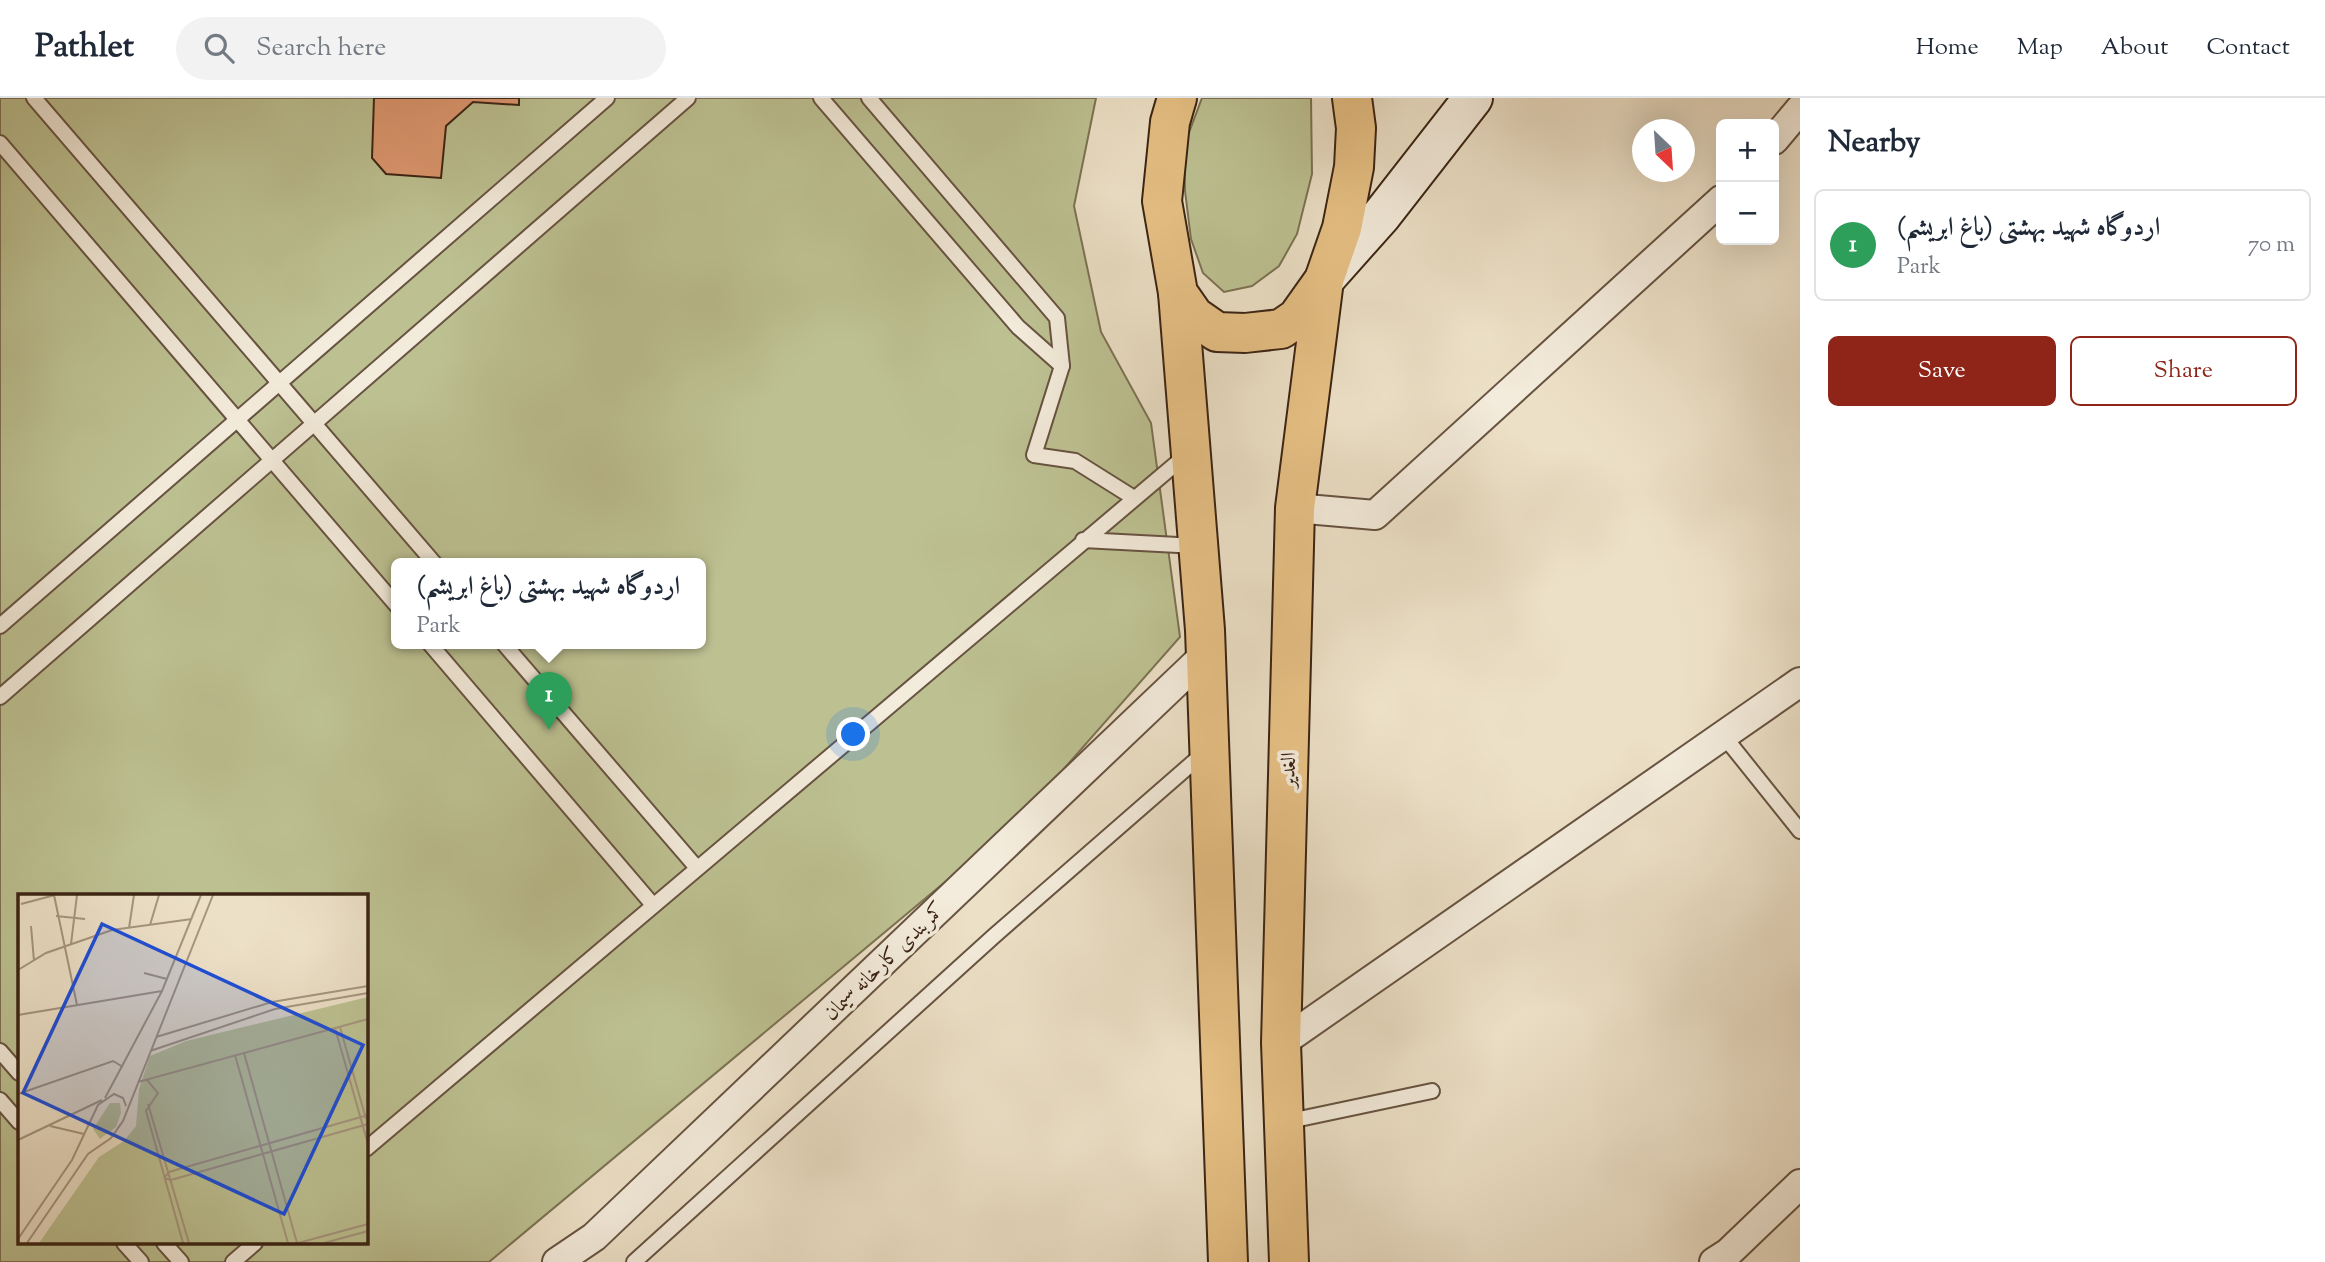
<!DOCTYPE html>
<html lang="en">
<head>
<meta charset="utf-8">
<style>
  body { margin:0; font-family:"Sorts Mill Goudy",Amiri,serif; background:#f2f2f3; color:#1f2937 }
  .controls { position:absolute; right:21px; top:21px; display:grid; overflow:hidden; border-radius:10px; box-shadow:0 7px 28px #0002 }
  .controls button { width:63px; height:63px; display:grid; place-items:center; padding:0; border:0; border-bottom:2px solid #e0e1e3; background:#fff; color:#1f2937; font:35px sans-serif }
  .compass { position:absolute; left:1632px; top:21px; width:63px; height:63px; border-radius:50%; background:#fff; box-shadow:0 7px 28px #0002; rotate:155deg }
  .you { position:absolute; left:854px; top:637px; width:24px; height:24px; margin:-18px; border:5px solid #fff; border-radius:50%; background:#1a73e8; box-shadow:0 0 0 10px #1a73e833 }
  .badge { display:grid; place-items:center; width:46px; height:46px; border-radius:50%; background:#8f2418; color:#fff; font-size:23px; font-weight:700 }
  .pin { position:absolute; translate:-50% -58px; filter:drop-shadow(0 2px 4px #0008) }
  .pin::after { content:''; position:absolute; top:37px; width:24px; height:21px; background:inherit; clip-path:polygon(0 0,100% 0,50% 100%) }
  .popup { position:absolute; left:391px; top:460px; width:315px; height:91px; box-sizing:border-box; display:grid; place-content:center; border-radius:10px; background:#fff; filter:drop-shadow(0 2px 5px #0005); font-size:23px; white-space:nowrap; color:#747a83 }
  .popup b { font-size:26px; color:#1f2937 }
  .popup::after { content:''; position:absolute; left:50%; top:100%; margin-left:-14px; border:14px solid transparent; border-top-color:#fff }
  .list { margin:0; padding:0; list-style:none }
  h2 { display:flex; justify-content:space-between; align-items:center; height:91px; margin:0; padding:0 28px; font-size:30px }
  h2 small { font-size:23px; font-weight:400; color:#747a83 }
  .list li { display:grid; grid-template-columns:46px 1fr auto; gap:21px; align-items:center; box-sizing:border-box; height:112px; margin:0 14px 14px; padding:0 14px; border:2px solid #e0e1e3; border-radius:10px }
  .list b { display:block; font-size:26px; white-space:nowrap }
  .list p { margin:0; font-size:23px; white-space:nowrap; color:#747a83 }
  .list em { font-size:23px; font-style:normal; color:#747a83 }
  .actions { display:flex; gap:14px; padding:21px 28px }
  .actions a { flex:1; padding:16px 0; border:2px solid #8f2418; border-radius:10px; text-align:center; font-size:24px; color:#8f2418 }
  .actions .main { background:#8f2418; color:#fff }
  .icon { flex:none; width:38px; height:38px; fill:none; stroke:currentColor; stroke-width:2; stroke-linecap:round; stroke-linejoin:round }
  .map { position:relative; flex:none; width:1800px; height:1164px; overflow:hidden }
  header { display:flex; align-items:center; gap:42px; box-sizing:border-box; height:98px; padding:0 35px; background:#fff; border-bottom:2px solid #e0e1e3 }
  header strong { font-size:33px }
  nav { display:flex; gap:38px; margin-inline-start:auto; font-size:24px }
  .search { width:490px; height:63px; background:#f2f2f3; display:flex; align-items:center; gap:18px; box-sizing:border-box; padding:0 24px; border-radius:38px; color:#747a83; font-size:26px }
  main { display:flex }
  aside { flex:1; background:#fff }
  .map>svg:first-child { display:block }
  .green { fill:#bdc192; stroke:#7c7253; stroke-width:2; fill-rule:evenodd }
  .building { fill:#de9870; stroke:#3b2414; stroke-width:2 }
  .lines { fill:none; stroke-linecap:round; stroke-linejoin:round }
  .lane-casing { stroke:#675341; stroke-width:18 }
  .street-casing { stroke:#675341; stroke-width:32 }
  .secondary-casing { stroke:#3b2414; stroke-width:42 }
  .primary-casing { stroke:#3b2414; stroke-width:42 }
  .lane { stroke:#f3ebdb; stroke-width:14 }
  .street { stroke:#f3ebdb; stroke-width:28 }
  .secondary { stroke:#f3ebdb; stroke-width:38 }
  .primary { stroke:#e6c084; stroke-width:38 }
  .labels { text-anchor:middle; stroke-width:7; stroke-linejoin:round; paint-order:stroke }
  .street-label { font-size:21px; fill:#3b2414; stroke:#f3ebdb }
  .inset-road { fill:none; stroke:#a5957f; stroke-width:2 }
  .view { fill:#1d4ed8; fill-opacity:0.15; stroke:#1d4ed8; stroke-width:3.5 }
  .inset-edge { fill:none; stroke:#3b2414; stroke-width:3.5 }
</style>
</head>
<body>
<header>
<strong>Pathlet</strong>
<div class="search"><svg class="icon" aria-label="search" viewBox="0 0 24 24"><circle cx="10" cy="10" r="6"/><path d="M15 15l6 6"/></svg>Search here</div>
<nav><a>Home</a><a>Map</a><a>About</a><a>Contact</a></nav>
</header>
<main>
<div class="map">
<svg width="1800" height="1164" viewBox="0 0 1800 1164">
  <rect width="100%" height="100%" fill="#ece0c7"/>
  <filter id="stains"><feTurbulence type="fractalNoise" baseFrequency=".00286" numOctaves="4"/><feColorMatrix values="0 0 0 0 .2 0 0 0 0 .09 0 0 0 0 .02 0 0 0 .5 -.17"/></filter>
  <radialGradient id="worn" r=".72"><stop offset=".6" stop-color="#630" stop-opacity="0"/><stop offset="1" stop-color="#630" stop-opacity=".3"/></radialGradient>
  <g class="green">
    <path d="M0,0H1096L1074,108L1101,234L1151,325L1180,539L1017,724L489,1164H0ZM397,466H701V546H397ZM19,798H366V1145H19Z"/>
    <path d="M1202,0H1311L1312,76L1297,136L1279,168L1252,188L1224,194L1203,175L1191,141L1185,93L1184,48Z"/>
  </g>
  <path class="building" d="M374,0H519V7L473,4L446,28L441,80L386,76L372,60Z"/>
  <g class="lines">
    <g class="lane-casing">
      <g id="lane">
        <path d="M34,0L435,466"/>
        <path d="M821,0L1018,229L1062,268"/>
        <path d="M869,0L1057,220L1062,268L1034,357L1075,363L1134,400"/>
        <path d="M0,45L397,508"/>
        <path d="M1083,442L1197,448"/>
        <path d="M0,528L607,0"/>
        <path d="M430,546L653,807"/>
        <path d="M504,546L697,770"/>
        <path d="M0,599L688,0"/>
        <path d="M1723,637L1800,733"/>
        <path d="M0,953L19,975"/>
        <path d="M0,1002L19,1024"/>
        <path d="M1285,1024L1432,993"/>
        <path d="M366,1051L1185,358"/>
        <path d="M124,1145L141,1164"/>
        <path d="M164,1145L181,1164"/>
        <path d="M233,1164L255,1145"/>
        <path d="M634,1164L994,838L1205,654"/>
      </g>
    </g>
    <g class="street-casing">
      <g id="street">
        <path d="M1774,42L1800,11"/>
        <path d="M1295,410L1375,417L1721,102"/>
        <path d="M1281,945L1800,584"/>
        <path d="M557,1164L594,1139L1205,557"/>
        <path d="M1714,1164L1728,1155L1800,1086"/>
      </g>
    </g>
    <g class="secondary-casing">
      <path id="secondary" d="M1324,182L1381,118L1473,0"/>
    </g>
    <g class="primary-casing">
      <g id="primary">
        <path d="M1177,0L1170,24L1162,103L1178,195L1194,218L1217,234L1245,235L1281,231L1297,220L1324,182L1342,130L1354,69L1356,30L1352,0"/>
        <path d="M1178,195L1205,532L1228,1164"/>
        <path d="M1289,1164L1281,945L1295,410L1324,182"/>
      </g>
    </g>
    <use href="#lane" class="lane"/>
    <use href="#street" class="street"/>
    <use href="#secondary" class="secondary"/>
    <use href="#primary" class="primary"/>
  </g>
  <g class="labels">
    <g class="street-label">
      <text transform="translate(1288 672) rotate(-89)" y="7">الغدیر</text>
      <text transform="translate(884 863) rotate(-44)" y="7">کمربندی کارخانه سیمان</text>
    </g>
  </g>
  <g transform="translate(18 796)">
    <rect width="350" height="350" fill="#ece0c7"/>
    <path d="M350,103V349H21L81,263L106,247L118,232L121,195L132,162L168,147ZM92,209H102L103,219L98,233L82,245L75,235Z" fill="#bdc192"/>
    <path class="inset-road" d="M36,1L59,111M3,10L37,1M38,22L67,25M132,31L141,1M13,32L16,67M111,34L116,1M53,50L59,1M0,76L28,59L94,36L174,25M126,79L149,85M0,121L144,97M322,133L348,225M317,134L350,250M138,143L254,108L350,92M132,157L257,115L350,99M226,159L279,349M217,161L270,349M129,186L140,199L128,217L165,349M120,188L350,125M0,200L95,167L105,173M87,204L144,97L183,1M130,210L171,349M32,232L66,240M0,246L84,206M146,284L151,278L350,221M146,284L153,286L350,230M0,345L54,266L80,211L96,200L105,204L108,212M9,349L70,260L93,244L105,227L195,1M280,349L350,330M306,349L350,337"/>
    <path class="view" d="M84,30L345,151L266,320L5,199Z"/>
    <rect width="350" height="350" class="inset-edge"/>
  </g>
  <rect width="100%" height="100%" filter="url(#stains)"/>
  <rect width="100%" height="100%" fill="url(#worn)"/>
</svg>
<div class="controls">
<button>+</button>
<button>−</button>
</div>
<svg class="compass" viewBox="-18 -18 36 36"><path d="M0-13l5 13h-10z" fill="#e53935"/><path d="M0 13l5-13h-10z" fill="#747a83"/></svg>
<div class="you"></div>
<div class="pin badge" style="left:549px;top:632px;background:#2e9e5b">1</div>
<div class="popup"><b>اردوگاه شهید بهشتی (باغ ابریشم)</b>Park</div>
</div>
<aside>
<h2>Nearby<small></small></h2>
<ul class="list">
<li><span class="badge" style="background:#2e9e5b">1</span><div><b>اردوگاه شهید بهشتی (باغ ابریشم)</b><p>Park</p></div><em>70 m</em></li>
</ul>
<div class="actions"><a class="main">Save</a><a>Share</a></div>
</aside>
</main>
</body>
</html>
